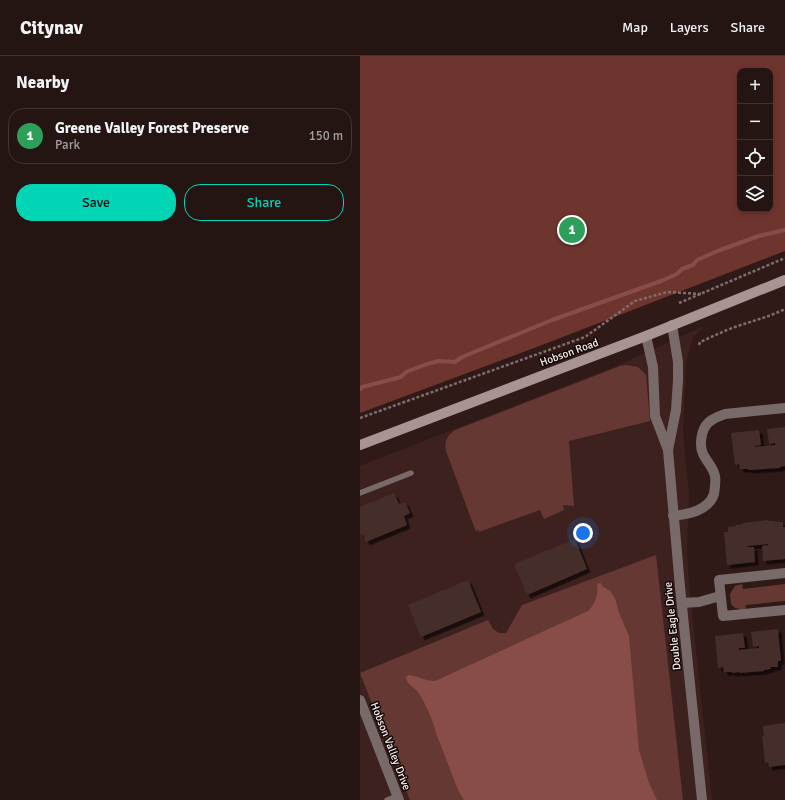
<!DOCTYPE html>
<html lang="en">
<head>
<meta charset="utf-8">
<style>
  body { margin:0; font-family:Signika,sans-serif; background:#2c1d1b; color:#f1f3f6 }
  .controls { position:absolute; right:12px; top:12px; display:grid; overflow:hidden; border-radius:8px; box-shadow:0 2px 6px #0003 }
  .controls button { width:36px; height:36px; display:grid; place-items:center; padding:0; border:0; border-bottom:1px solid #413332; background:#241412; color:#f1f3f6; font:20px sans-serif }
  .you { position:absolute; left:223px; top:477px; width:14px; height:14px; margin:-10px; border:3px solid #fff; border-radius:50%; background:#1a73e8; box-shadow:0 0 0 6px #1a73e833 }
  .badge { display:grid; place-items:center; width:26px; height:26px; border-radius:50%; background:#02d5b6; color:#fff; font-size:13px; font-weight:700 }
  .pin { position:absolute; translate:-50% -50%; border:2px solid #fff; box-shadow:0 1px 4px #0006 }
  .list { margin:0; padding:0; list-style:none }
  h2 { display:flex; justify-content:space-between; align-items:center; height:52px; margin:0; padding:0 16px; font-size:17px }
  h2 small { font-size:13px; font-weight:400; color:#a39e9f }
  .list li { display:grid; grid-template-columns:26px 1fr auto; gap:12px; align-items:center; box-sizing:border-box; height:56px; margin:0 8px 8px; padding:0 8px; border:1px solid #413332; border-radius:16px }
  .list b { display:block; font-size:15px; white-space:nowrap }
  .list p { margin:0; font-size:13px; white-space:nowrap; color:#a39e9f }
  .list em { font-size:13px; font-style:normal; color:#a39e9f }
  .actions { display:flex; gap:8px; padding:12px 16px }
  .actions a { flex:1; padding:9px 0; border:1px solid #02d5b6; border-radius:16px; text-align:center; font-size:14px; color:#02d5b6 }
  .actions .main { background:#02d5b6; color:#111 }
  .icon { flex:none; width:22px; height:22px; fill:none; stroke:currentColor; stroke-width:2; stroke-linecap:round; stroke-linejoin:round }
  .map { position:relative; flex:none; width:425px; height:744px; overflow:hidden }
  header { display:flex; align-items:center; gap:24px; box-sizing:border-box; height:56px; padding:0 20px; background:#241412; border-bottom:1px solid #413332 }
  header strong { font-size:19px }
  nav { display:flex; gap:22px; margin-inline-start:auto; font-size:14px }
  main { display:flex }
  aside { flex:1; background:#241412 }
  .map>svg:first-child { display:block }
  .built { fill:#3d211e }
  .green { fill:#653833 }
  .forest { fill:#6e352f; fill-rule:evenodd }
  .water { fill:#894d47 }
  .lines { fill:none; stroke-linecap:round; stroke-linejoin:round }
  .stream { stroke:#894d47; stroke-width:4 }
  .building { fill:#452d2a; filter:url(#shadow) }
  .path { stroke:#806d6b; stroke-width:2.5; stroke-dasharray:3 2; stroke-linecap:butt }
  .service { stroke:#776a69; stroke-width:5.5 }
  .minor { stroke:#776a69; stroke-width:10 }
  .secondary { stroke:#a89492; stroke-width:10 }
  .labels { text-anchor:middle; stroke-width:3; stroke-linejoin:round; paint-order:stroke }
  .street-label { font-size:11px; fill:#fef1ef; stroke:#110807 }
</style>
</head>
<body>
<header>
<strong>Citynav</strong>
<nav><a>Map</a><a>Layers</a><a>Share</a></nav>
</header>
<main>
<aside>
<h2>Nearby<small></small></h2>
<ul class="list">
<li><span class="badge" style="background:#2e9e5b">1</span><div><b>Greene Valley Forest Preserve</b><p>Park</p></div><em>150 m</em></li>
</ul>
<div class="actions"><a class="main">Save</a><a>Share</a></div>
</aside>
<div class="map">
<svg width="425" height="744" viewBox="0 0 425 744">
  <defs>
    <filter id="shadow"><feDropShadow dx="3.5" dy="3.5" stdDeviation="0" flood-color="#0009"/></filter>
  </defs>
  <rect width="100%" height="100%" fill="#301a18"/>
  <path class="built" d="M344,270L333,282L326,306L323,377L329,437L327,494L329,529L352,744H0V410L259,309Z"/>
  <g class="green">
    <path d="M266,309L278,311L286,319L290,365L209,385L214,450L203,449L204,454L184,463L180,454L119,476L118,473L116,476L86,395C84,385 87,380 95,374L260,310Z"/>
    <path d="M296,499L323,744H50L0,617L128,564L133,573L139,577H146L162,549Z"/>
    <path d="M382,528L383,533L425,528V545L386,549L385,554L375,552L371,548L370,538L375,530Z"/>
  </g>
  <path class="forest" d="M0,0H425V195L182,289L0,357ZM380,15H410V153H380Z"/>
  <path class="water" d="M241,527L242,530L250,535L255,542L259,557L269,580L279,694L289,727L297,744H104L98,734L76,677C75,669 63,642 58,636C54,631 47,628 46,622L48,619C58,620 65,625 75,625L228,555C235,548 239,539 237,528Z"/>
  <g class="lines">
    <path class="stream" d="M0,333L2,331L41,321L46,316L67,308L79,305L95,306L102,301L192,264L301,225L317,218L322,213L333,209L337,204L360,194L399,180L425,174"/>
  </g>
  <g class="building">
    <path d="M425,371V410L420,411V412L388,414V413H380L379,408L375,409L371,377L399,374L401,389L395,390V391L415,389V387L409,388L407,373Z"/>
    <path d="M34,437L39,448L45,446L50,457L44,460L47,469L6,486L3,478L0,479V451Z"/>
    <path d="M408,464V465H415V466H423V471H425V503L403,505L402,490L408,489V488L387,490L388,491H394L395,506L367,509L364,476H368V471L376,470V469L383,468V467Z"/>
    <path d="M215,483L227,513L167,539L154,508Z"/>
    <path d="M108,524L121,556L61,581L48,549Z"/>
    <path d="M418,573L421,605H418V611H410L411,613L404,614V615L379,617V616L372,617V616H364L363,611L358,612L355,580L383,577L385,592H379V594L399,592V590L393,591L391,576Z"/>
    <path d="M425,667V709L409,711L408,706L405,707L402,680H404L403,670Z"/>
  </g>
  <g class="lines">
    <g class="path">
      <path d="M319,247L425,202"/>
      <path d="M339,289L340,286C352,281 363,275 375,271C392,265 409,261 425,253"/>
      <path d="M0,362L225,281L275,245L307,236L342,238"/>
    </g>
    <g class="service">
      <path d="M0,437L51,417"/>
      <path d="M27,744L37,740"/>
    </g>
    <g class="minor">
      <path d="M312,269L318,306V324L316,354L308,394L320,531L342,744"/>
      <path d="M286,280L293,311L295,360L308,394"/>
      <path d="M313,460C329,458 348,455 354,438C355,432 356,426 355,420C353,411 347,406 343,398C339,389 341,373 349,366C354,362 359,360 365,358L425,352"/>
      <path d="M425,517L359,524L363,560L425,554"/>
      <path d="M322,547L339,546L360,540"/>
      <path d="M0,644L39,744"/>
    </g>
    <path class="secondary" d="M0,389L286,280L425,224"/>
  </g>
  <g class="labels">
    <g class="street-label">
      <text transform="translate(209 296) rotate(-20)" y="4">Hobson Road</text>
      <text transform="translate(312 570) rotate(-96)" y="4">Double Eagle Drive</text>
      <text transform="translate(31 690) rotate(69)" y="4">Hobson Valley Drive</text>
    </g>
  </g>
</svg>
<div class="controls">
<button>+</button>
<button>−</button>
<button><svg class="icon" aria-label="locate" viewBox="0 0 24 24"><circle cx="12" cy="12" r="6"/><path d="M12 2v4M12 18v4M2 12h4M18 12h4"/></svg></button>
<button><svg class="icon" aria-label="layers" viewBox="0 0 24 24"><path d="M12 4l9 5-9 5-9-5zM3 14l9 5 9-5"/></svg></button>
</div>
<div class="you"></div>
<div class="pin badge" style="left:212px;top:174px;background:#2e9e5b">1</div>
</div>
</main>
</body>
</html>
